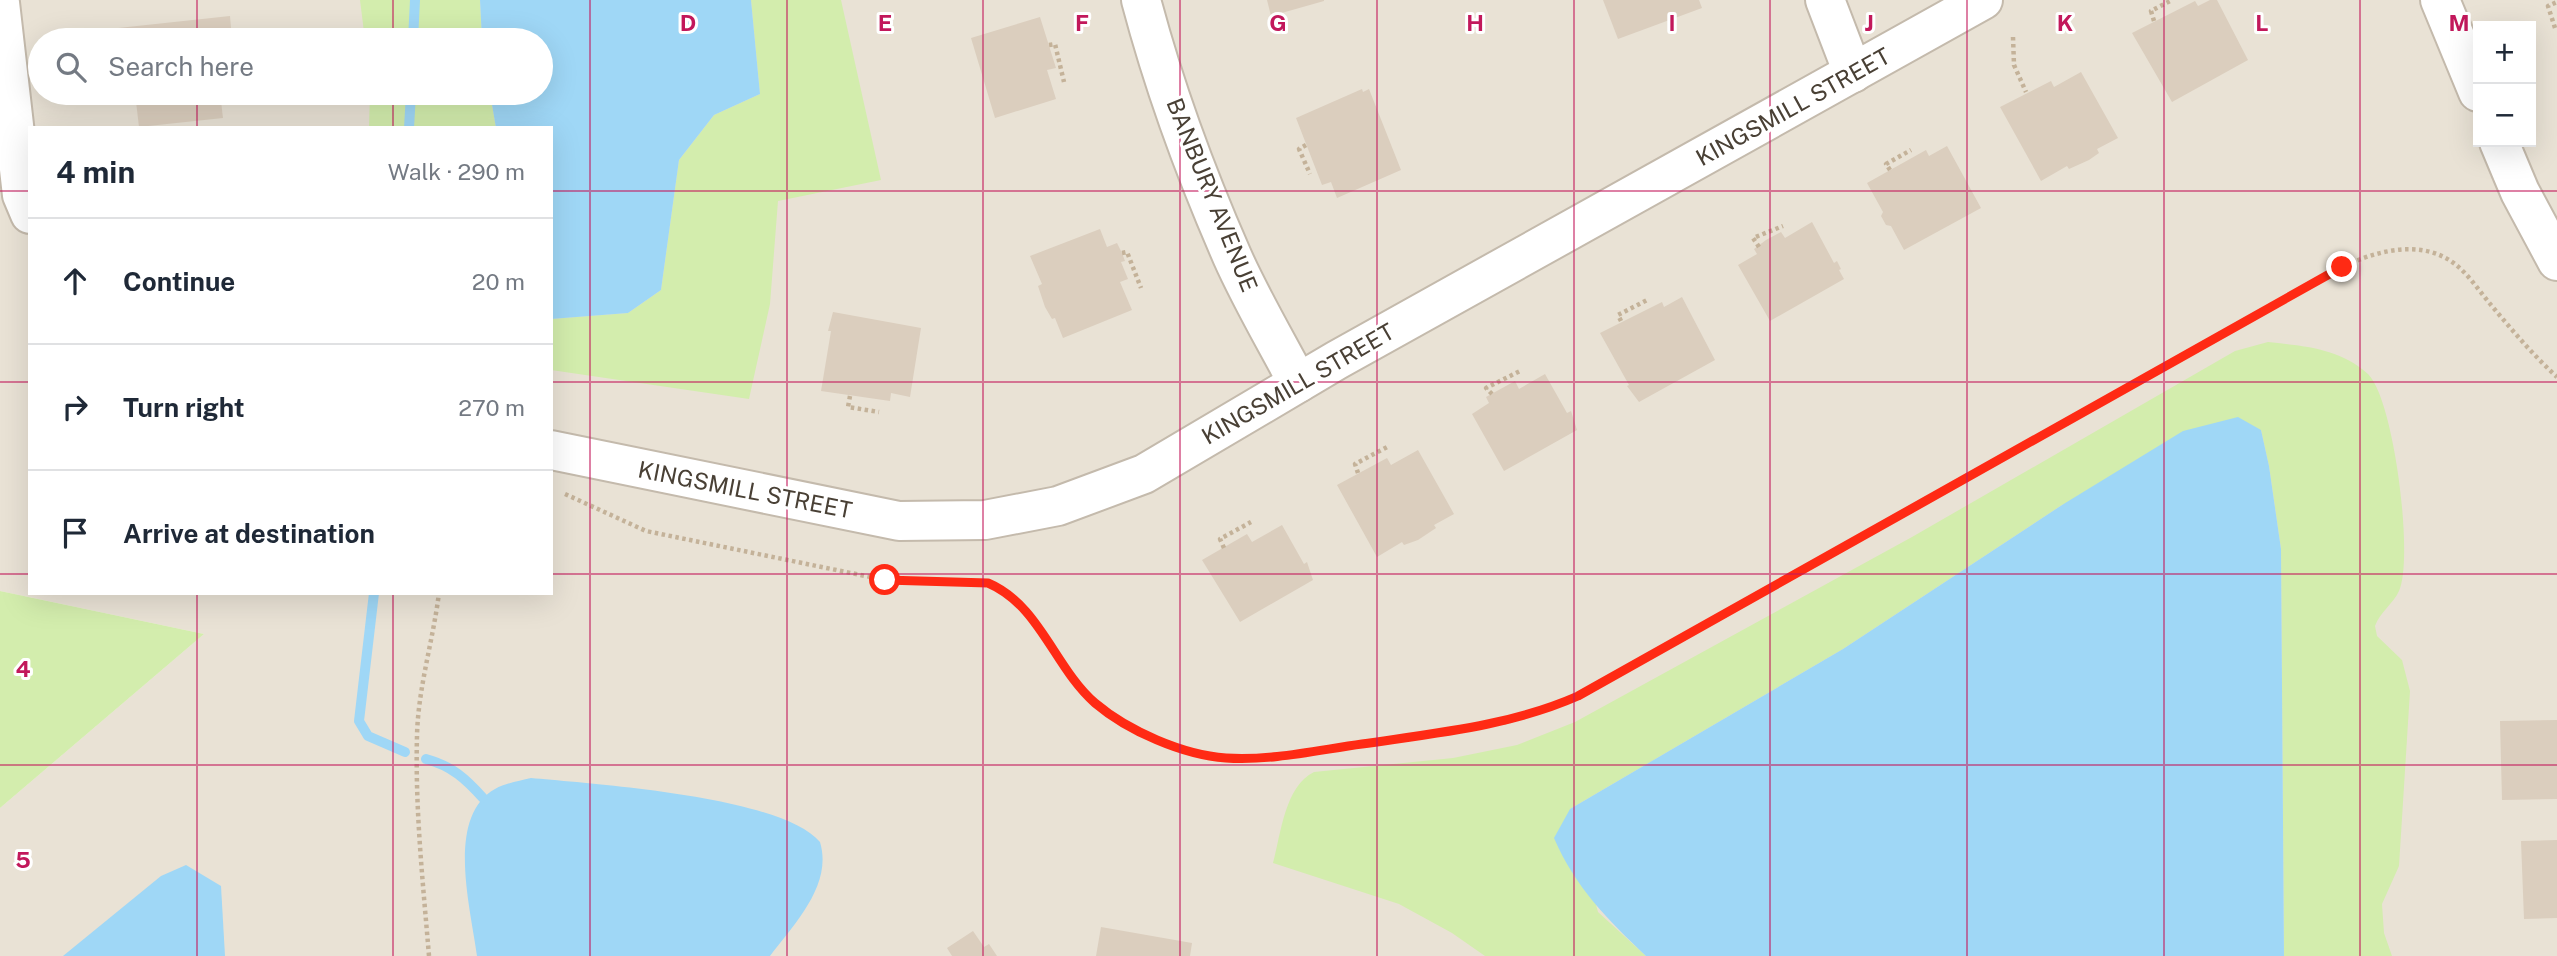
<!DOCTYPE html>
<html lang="en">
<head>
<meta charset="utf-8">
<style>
  body { margin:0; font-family:"Public Sans",sans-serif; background:#f2f2f3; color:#1f2937 }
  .controls { position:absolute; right:21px; top:21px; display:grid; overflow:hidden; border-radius:0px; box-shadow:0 7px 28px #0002 }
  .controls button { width:63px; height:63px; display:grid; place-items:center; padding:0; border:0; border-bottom:2px solid #e0e1e3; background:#fff; color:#1f2937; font:35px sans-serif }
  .stop { position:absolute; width:21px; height:21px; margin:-16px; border:5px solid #ff2a14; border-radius:50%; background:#fff }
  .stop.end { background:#ff2a14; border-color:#fff; box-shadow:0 2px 7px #0008 }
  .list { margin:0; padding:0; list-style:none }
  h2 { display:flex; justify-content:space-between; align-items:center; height:91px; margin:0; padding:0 28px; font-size:30px }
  h2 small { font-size:23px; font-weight:400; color:#747a83 }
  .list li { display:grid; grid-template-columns:46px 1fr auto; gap:21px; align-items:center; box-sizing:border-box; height:126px; padding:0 28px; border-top:2px solid #e0e1e3 }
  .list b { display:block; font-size:26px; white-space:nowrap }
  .list em { font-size:23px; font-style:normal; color:#747a83 }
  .icon { flex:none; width:38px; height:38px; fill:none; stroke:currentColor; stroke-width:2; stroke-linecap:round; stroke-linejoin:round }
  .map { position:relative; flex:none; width:2557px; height:956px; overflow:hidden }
  .search { position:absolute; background:#fff; box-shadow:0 7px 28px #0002; left:28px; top:28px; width:525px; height:77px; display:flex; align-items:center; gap:18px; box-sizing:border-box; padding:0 24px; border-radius:38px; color:#747a83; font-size:26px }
  .panel { position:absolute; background:#fff; box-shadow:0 7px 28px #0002; left:28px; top:126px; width:525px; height:469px; border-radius:0px }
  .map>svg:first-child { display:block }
  .residential { fill:#e9e2d5; fill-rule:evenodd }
  .green { fill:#d3edad }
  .water { fill:#9fd7f6 }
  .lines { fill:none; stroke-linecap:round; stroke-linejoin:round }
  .stream { stroke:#9fd7f6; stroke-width:10 }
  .building { fill:#dbcebe }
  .minor-casing { stroke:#c4baac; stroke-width:42 }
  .path { stroke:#c4b299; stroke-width:4.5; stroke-dasharray:3.5 3.5; stroke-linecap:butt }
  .minor { stroke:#fff; stroke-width:38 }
  .route { stroke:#ff2a14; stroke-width:9 }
  .grid { fill:none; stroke:#c2185b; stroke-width:2; stroke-opacity:0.55 }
  .labels { text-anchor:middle; stroke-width:6; stroke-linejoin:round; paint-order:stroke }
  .street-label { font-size:23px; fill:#494035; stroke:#fff }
  .grid-label { font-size:23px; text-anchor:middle; font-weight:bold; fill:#c2185b; stroke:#fff; stroke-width:6; stroke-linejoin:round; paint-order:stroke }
</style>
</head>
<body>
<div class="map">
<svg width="2557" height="956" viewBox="0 0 2557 956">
  <rect width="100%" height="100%" fill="#f5f0e7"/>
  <path class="residential" d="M0,0H2557V956H0V808L204,634L0,591ZM2478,26H2531V142H2478ZM40,40H541V93H40ZM30,128H551V593H30Z"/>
  <g class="green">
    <path d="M360,0H480L482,40H365Z"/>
    <path d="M751,0H841L881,180L778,201L770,304L749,399L551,370V319L628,313L661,290L679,160L714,115L760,94Z"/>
    <path d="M370,93H490L496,128H369Z"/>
    <path d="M2268,342C2303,346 2340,348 2368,374C2394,399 2414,558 2399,591C2393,604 2380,612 2375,626L2377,636L2402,660L2410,691L2399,866L2382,904L2384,933L2392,956H2284L2281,549L2269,466L2261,430L2062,505L1843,649L1570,809L1598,912L1646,956H1485L1452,933L1399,904L1273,863C1281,833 1285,786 1314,772L1453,758L1517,745L1575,722L1912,537L2235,351Z"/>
    <path d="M0,591L204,634L0,808Z"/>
  </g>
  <g class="water">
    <path d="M480,0H751L760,94L714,115L679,160L661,290L628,313L551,319V128H496L490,93H541V40H482Z"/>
    <path d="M2238,417L2261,430L2269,466L2281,549L2284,956H1646C1608,920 1575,887 1554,838L1570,809L1843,649L2062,505L2183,431Z"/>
    <path d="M531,778C594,784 781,796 820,842C833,885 794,924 770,956H477C471,909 445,817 495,789C506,783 519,781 531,778Z"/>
    <path d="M186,865L221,886L225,956H63L161,876Z"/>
  </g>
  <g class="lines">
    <g class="stream">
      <path d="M413,40L415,0"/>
      <path d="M409,128L411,93"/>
      <path d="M374,593L359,721L368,736L405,752"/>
      <path d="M426,759C452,766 466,779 483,798"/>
    </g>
  </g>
  <g class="building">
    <path d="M1267,0H1324V1L1271,16Z"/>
    <path d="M1603,0H1699L1702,8L1618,39Z"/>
    <path d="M2210,0H2217L2248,60L2172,102L2132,33L2195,1L2198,6Z"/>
    <path d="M230,16L232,40H110L109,29Z"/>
    <path d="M1040,17L1056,68L1047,70L1056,99L995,118L971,38Z"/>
    <path d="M2081,72L2118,138L2097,149L2099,153L2089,160L2069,169L2067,166L2041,181L2000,107L2051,81L2054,87Z"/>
    <path d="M1362,89L1363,92L1369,89L1401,170L1337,198L1331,182L1322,185L1296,118Z"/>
    <path d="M135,93H220L223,118L139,127Z"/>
    <path d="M1947,146L1981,208L1904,250L1891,226L1886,225L1881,216L1883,212L1867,183L1926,150L1929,156Z"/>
    <path d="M1812,222L1834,263L1837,261L1841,269L1839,270L1844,279L1770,321L1738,265L1757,254L1754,249L1766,240L1781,232L1785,238Z"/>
    <path d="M1100,229L1107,247L1117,243L1122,253L1125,261L1121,262L1128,279L1120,282L1132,310L1063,338L1055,318L1052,319L1045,307L1038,286L1042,284L1030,256Z"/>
    <path d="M1682,297L1715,360L1639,402L1627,386L1629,385L1600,333L1662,302L1664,307Z"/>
    <path d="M833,312L921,328L910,397L891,393L890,401L821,391L831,331H828Z"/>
    <path d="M1545,374L1567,413L1571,411L1577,430L1504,471L1472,414L1489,403L1486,397L1515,381L1519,389Z"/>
    <path d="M1418,450L1454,514L1434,525L1436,528L1418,540L1404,545L1402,542L1377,557L1337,485L1387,458L1391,465Z"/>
    <path d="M1282,525L1304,564L1307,562L1313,580L1240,622L1202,560L1247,534L1252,542Z"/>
    <path d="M2557,720V799L2502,800L2500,721Z"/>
    <path d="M2557,840V918L2524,919L2521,841Z"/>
    <path d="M1101,927L1192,943L1190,956H1096Z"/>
    <path d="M973,931L984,947L989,944L997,956H952L947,948Z"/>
  </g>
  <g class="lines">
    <g class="minor-casing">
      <g id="minor">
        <path d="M1141,0C1164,87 1196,174 1232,256C1251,299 1276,341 1298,383"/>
        <path d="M1825,0L1853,73"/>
        <path d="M2440,0L2478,92"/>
        <path d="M0,3L22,195L30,214"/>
        <path d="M2499,142L2520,192L2557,261"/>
        <path d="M551,450L899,521L985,520L1058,506L1144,474L1337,360L1983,0"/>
      </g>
    </g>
    <g class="path">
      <path d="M2154,21L2151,11L2172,0"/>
      <path d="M2555,28L2548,6L2557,2"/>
      <path d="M2013,37L2014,65L2026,92"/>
      <path d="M1049,45L1055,44L1064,82"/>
      <path d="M1306,145L1299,149L1310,174"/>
      <path d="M1890,170L1886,164L1911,150"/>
      <path d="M1759,247L1753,238L1783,226"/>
      <path d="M1122,253L1127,252L1141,288"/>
      <path d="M1621,321L1618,315L1649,299"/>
      <path d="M1492,394L1486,388L1520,371"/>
      <path d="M850,396L848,407L879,412"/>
      <path d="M1358,473L1355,464L1389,446"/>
      <path d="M565,494L646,531L885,580L988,583L1015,598L1074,680L1096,704L1124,722L1157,739L1191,751L1224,758H1258L1507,722L1578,696L2342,267C2376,251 2421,238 2455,264C2469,275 2480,292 2491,305C2512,330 2533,355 2557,377"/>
      <path d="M1224,548L1220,539L1251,522"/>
      <path d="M429,956C423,883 415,810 417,736C418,688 433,641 439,593"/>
    </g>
    <use href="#minor" class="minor"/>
  </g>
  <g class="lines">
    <path class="route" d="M885,580L988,583C1040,605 1054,667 1095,703C1128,731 1183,755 1226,758C1271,761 1318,750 1362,744C1436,733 1510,726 1578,696L2342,267"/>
  </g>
  <path class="grid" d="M197,0V40M393,0V40M590,0V956M787,0V956M983,0V956M1180,0V956M1377,0V956M1574,0V956M1770,0V956M1967,0V956M2164,0V956M2360,0V956M197,93V128M393,93V128M0,191H30M551,191H2557M0,382H30M551,382H2557M0,574H30M551,574H2557M197,593V956M393,593V956M0,765H2557"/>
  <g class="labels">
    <g class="street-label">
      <text transform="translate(1793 107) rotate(-29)" y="8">KINGSMILL STREET</text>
      <text transform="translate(1212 195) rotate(68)" y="8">BANBURY AVENUE</text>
      <text transform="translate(1298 384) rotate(-30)" y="8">KINGSMILL STREET</text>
      <text transform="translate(745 490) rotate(11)" y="8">KINGSMILL STREET</text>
    </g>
  </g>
  <g class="grid-label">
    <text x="688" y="31">D</text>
    <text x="885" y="31">E</text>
    <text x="1082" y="31">F</text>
    <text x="1278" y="31">G</text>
    <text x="1475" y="31">H</text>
    <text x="1672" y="31">I</text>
    <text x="1869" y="31">J</text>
    <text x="2065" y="31">K</text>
    <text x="2262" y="31">L</text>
    <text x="2459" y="31">M</text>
    <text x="23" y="677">4</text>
    <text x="23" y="868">5</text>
  </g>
</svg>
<div class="controls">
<button>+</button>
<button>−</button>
</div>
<div class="stop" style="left:885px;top:580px"></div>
<div class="stop end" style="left:2342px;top:267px"></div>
<div class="search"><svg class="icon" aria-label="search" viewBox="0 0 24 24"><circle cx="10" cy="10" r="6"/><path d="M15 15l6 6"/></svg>Search here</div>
<section class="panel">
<h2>4 min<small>Walk · 290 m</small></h2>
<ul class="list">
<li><svg class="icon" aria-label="ahead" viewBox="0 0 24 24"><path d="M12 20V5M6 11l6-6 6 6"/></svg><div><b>Continue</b></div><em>20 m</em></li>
<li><svg class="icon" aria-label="right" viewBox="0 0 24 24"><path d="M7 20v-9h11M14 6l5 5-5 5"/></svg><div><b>Turn right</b></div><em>270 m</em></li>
<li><svg class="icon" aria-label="arrive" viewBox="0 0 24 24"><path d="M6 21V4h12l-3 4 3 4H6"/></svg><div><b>Arrive at destination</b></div></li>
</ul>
</section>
</div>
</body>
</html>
